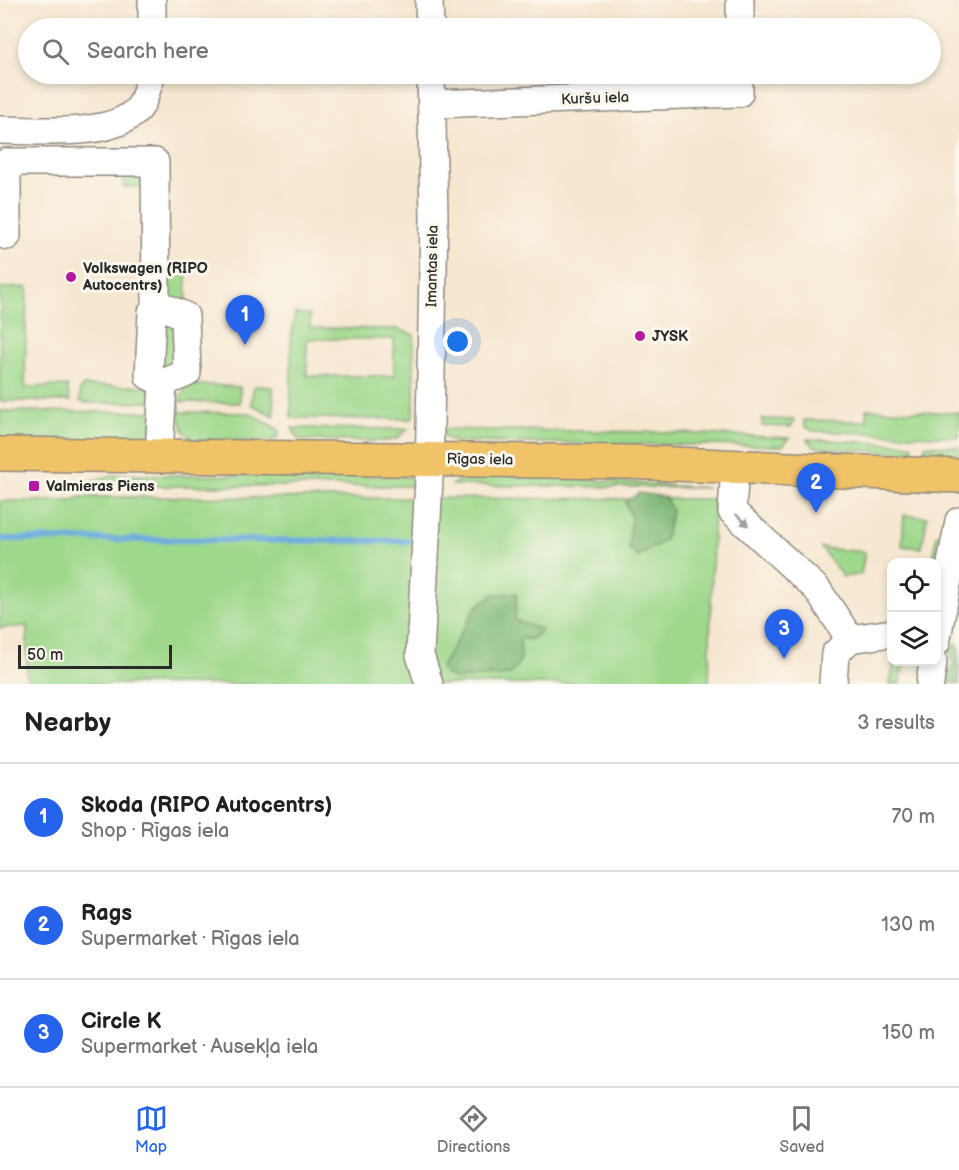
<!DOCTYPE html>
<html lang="en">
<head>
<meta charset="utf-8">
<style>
  body { margin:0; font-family:"Balsamiq Sans",sans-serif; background:#f2f2f2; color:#202124 }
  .controls { position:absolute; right:18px; bottom:18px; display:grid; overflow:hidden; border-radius:12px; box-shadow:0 3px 9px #0003 }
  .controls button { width:54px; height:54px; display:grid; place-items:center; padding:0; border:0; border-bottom:2px solid #e0e0e0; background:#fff; color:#202124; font:30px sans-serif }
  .scale { position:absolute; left:18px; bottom:15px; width:154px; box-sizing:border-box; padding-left:6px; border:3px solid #2b2b2b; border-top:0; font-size:16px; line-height:21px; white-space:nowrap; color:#2b2b2b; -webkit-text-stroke:4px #fbf7ec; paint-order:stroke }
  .you { position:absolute; left:458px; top:342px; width:21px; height:21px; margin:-15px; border:4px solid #fff; border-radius:50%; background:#1a73e8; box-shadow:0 0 0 9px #1a73e833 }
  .badge { display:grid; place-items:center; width:39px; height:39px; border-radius:50%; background:#2563eb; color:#fff; font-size:20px; font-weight:700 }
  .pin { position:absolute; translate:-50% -50px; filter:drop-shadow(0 2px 3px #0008) }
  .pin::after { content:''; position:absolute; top:32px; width:21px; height:18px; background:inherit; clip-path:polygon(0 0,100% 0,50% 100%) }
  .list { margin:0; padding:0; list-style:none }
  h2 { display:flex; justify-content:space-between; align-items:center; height:78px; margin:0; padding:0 24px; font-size:26px }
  h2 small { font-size:20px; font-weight:400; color:#757577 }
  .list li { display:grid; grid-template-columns:39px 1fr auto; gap:18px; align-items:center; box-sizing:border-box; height:108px; padding:0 24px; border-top:2px solid #e0e0e0 }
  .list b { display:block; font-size:22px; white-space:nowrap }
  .list p { margin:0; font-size:20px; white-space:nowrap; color:#757577 }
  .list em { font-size:20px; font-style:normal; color:#757577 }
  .icon { flex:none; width:33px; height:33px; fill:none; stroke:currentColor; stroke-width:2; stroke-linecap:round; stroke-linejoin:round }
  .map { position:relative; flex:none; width:959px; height:684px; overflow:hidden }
  .search { position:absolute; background:#fff; box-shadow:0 3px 9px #0003; left:18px; right:18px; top:18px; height:66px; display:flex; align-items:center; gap:15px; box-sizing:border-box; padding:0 21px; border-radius:33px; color:#757577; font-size:22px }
  .sheet { height:402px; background:#fff }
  nav { display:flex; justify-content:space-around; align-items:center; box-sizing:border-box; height:84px; border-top:2px solid #e0e0e0; background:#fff; font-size:16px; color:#757577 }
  nav a { display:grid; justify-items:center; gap:3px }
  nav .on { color:#2563eb }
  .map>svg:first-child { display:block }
  .green { fill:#9ed88b; stroke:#64825b; stroke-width:1.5; fill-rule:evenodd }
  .forest { fill:#7eb877; stroke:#547251; stroke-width:1.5 }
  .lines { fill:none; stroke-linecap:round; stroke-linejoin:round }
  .stream { stroke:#6eace0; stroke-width:6 }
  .minor-casing { stroke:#90897e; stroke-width:30 }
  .major-casing { stroke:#90897e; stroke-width:36 }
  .minor { stroke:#fff; stroke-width:27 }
  .major { stroke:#f0c369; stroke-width:33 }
  .oneway { fill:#a0a0a0 }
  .poi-dot { fill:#b5179e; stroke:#fbf7ec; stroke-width:2 }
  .labels { text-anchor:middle; stroke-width:6; stroke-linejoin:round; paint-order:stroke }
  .street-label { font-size:15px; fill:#2b2b2b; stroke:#fbf7ec }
  .poi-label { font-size:15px; font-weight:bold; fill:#2b2b2b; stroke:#fbf7ec; text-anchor:start }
</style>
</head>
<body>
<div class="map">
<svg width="959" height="684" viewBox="0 0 959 684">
  <rect width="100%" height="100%" fill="#fbf7ec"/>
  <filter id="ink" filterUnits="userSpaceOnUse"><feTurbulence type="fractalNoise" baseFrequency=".0167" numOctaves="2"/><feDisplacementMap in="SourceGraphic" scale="12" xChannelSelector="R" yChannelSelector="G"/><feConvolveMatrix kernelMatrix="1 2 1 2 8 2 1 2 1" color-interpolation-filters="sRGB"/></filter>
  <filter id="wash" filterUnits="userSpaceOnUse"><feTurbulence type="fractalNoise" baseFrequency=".008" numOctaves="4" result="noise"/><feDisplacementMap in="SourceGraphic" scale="24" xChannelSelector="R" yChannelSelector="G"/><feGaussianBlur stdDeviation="1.35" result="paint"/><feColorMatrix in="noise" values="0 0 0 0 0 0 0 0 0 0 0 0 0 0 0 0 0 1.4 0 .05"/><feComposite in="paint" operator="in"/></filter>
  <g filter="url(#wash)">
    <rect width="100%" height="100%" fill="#f6e7d0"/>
    <g class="green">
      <path d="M123,169H140L145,184L139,187H123Z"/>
      <path d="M163,266H186L187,300H171L165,295Z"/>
      <path d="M27,287L25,387L67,386L70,401H0V288Z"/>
      <path d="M295,313L310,315V328L397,329L414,335V414L411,419L291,418V339ZM307,339H394V376H307Z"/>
      <path d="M176,318L180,369L162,376L160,319Z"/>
      <path d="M190,384L240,387V403L179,402L185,389Z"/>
      <path d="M83,386H147L159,402L85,403L80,401V390Z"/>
      <path d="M254,386L273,387L274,416L251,404Z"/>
      <path d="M866,409L959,413V437L814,431L805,427L804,420L867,421Z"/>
      <path d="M0,411L158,412L148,436L137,440H0Z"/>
      <path d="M178,412L250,413L279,430L278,437L271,441L194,440L184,432Z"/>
      <path d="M762,419L795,420L791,427L762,426Z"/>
      <path d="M292,428L408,429L396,439L388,441L299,440Z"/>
      <path d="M439,429L659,432L790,438L782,446L455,442L445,437Z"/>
      <path d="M807,439L912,445L914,454L815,447Z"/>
      <path d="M925,445L959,447V454L950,456L924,454Z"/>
      <path d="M477,474C554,476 630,483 707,488L452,485L462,478Z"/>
      <path d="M113,475L405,476L411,478L417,486H73Z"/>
      <path d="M81,497L714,499L709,684H27V626L0,628V501H71Z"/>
      <path d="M904,515L927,517L922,548L902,546Z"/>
      <path d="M937,534L943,535L937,570L936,562H932Z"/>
      <path d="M821,548L865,552L861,574L843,577Z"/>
      <path d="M894,662H904L900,684H890Z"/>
    </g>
    <g class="forest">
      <path d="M639,493L665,497L672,511L665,540L638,557L629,549L631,516L625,502Z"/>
      <path d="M517,593L515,620L542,630L531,640L520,638L521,660L510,675L455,679L443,673L441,667L476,607L493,594Z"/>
      <path d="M956,643L959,647V684L942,682L945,673L954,665L947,652Z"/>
    </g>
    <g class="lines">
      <path class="stream" d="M0,539L408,541"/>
    </g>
  </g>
  <g filter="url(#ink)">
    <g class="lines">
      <g class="minor-casing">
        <g id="minor">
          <path d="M152,0V28"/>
          <path d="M429,0L430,28"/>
          <path d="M740,28V0"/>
          <path d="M432,104L739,93V74"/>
          <path d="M0,130C37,130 113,139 139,108C145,100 148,83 152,74"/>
          <path d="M7,236V162H155L156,310"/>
          <path d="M159,455L163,383L149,376L152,312L164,307L185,316L187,373L163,383"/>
          <path d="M735,466L732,511L817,589L850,639"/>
          <path d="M936,643L959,521"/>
          <path d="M429,684L420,655L429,479L434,217L431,74"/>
          <path d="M833,684L835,654L850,639L892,633"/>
          <path d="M930,684L933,662"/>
        </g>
      </g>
      <g class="major-casing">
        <path id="major" d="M0,454L627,462L959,476"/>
      </g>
      <use href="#minor" class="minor"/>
      <use href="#major" class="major"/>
    </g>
    <defs><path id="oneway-solid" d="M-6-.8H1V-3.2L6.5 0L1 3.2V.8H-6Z" transform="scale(1.5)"/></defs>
    <use class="oneway" href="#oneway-solid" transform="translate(742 520) rotate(43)"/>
  </g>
  <g class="poi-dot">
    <circle cx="71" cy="277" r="6"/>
    <circle cx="640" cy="336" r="6"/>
    <rect x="28" y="480" width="12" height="12" rx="3"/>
  </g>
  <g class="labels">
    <g class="street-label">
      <text transform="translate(595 98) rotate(-2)" y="5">Kuršu iela</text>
      <text transform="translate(432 266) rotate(-89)" y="5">Imantas iela</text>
      <text transform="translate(480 459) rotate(1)" y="5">Rīgas iela</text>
    </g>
    <g class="poi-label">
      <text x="83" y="273">Volkswagen (RIPO<tspan x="83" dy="17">Autocentrs)</tspan></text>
      <text x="652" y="341">JYSK</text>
      <text x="46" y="491">Valmieras Piens</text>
    </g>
  </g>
</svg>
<div class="controls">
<button><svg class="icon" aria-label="locate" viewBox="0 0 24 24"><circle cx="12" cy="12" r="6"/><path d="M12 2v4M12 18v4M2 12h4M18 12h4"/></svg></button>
<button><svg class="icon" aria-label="layers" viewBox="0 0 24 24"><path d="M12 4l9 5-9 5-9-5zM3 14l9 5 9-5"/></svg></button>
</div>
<div class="scale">50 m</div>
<div class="you"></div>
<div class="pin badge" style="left:245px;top:345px">1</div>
<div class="pin badge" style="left:816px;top:513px">2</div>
<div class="pin badge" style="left:784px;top:659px">3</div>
<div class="search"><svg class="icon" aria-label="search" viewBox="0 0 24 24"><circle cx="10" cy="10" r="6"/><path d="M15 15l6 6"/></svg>Search here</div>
</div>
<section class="sheet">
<h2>Nearby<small>3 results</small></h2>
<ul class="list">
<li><span class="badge">1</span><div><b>Skoda (RIPO Autocentrs)</b><p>Shop · Rīgas iela</p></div><em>70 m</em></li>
<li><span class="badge">2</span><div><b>Rags</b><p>Supermarket · Rīgas iela</p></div><em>130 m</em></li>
<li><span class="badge">3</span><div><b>Circle K</b><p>Supermarket · Ausekļa iela</p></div><em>150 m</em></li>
</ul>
</section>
<nav>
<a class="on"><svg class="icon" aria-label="map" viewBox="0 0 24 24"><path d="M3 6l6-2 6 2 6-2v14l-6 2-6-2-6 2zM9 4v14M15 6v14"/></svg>Map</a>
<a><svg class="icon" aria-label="directions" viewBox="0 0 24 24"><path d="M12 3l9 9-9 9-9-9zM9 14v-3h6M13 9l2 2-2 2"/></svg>Directions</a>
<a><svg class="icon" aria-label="saved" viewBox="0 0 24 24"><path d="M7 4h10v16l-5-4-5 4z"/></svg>Saved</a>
</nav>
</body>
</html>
